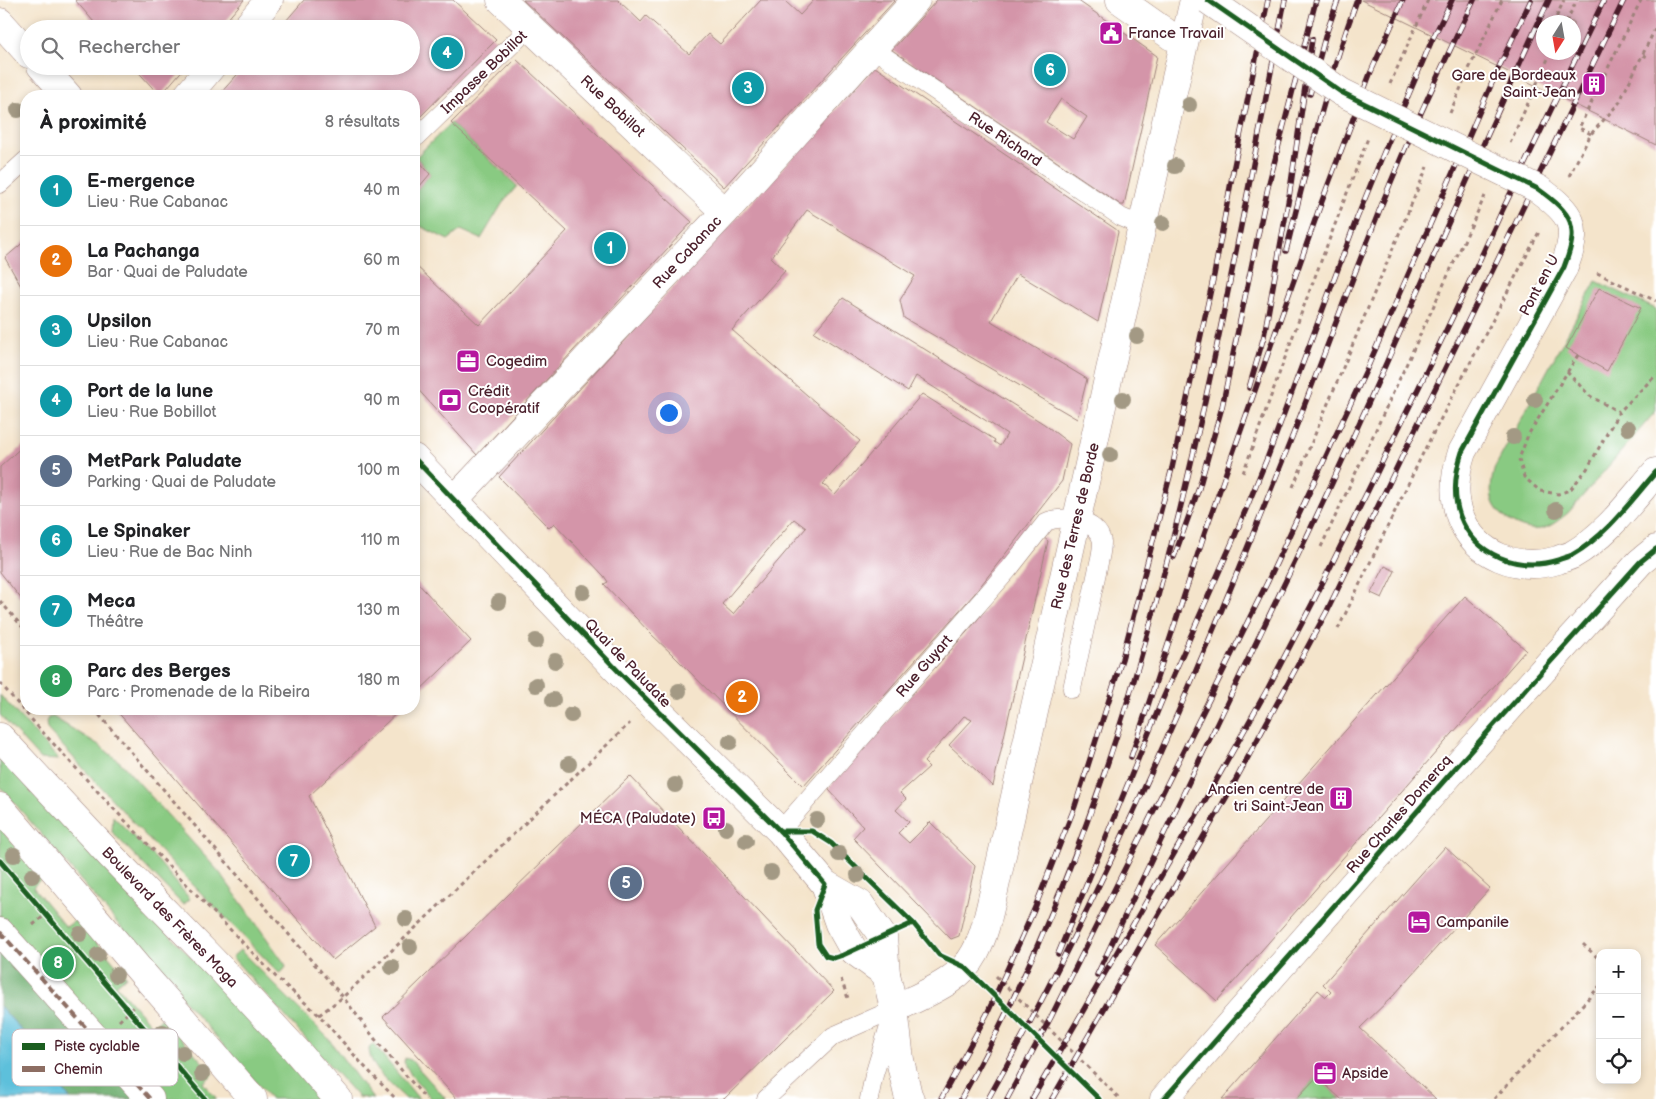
<!DOCTYPE html>
<html lang="fr">
<head>
<meta charset="utf-8">
<style>
  body { margin:0; font-family:"Balsamiq Sans",sans-serif; background:#f6f6f6; color:#202124 }
  .controls { position:absolute; right:15px; bottom:15px; display:grid; overflow:hidden; border-radius:10px; box-shadow:0 2px 8px #0003 }
  .controls button { width:45px; height:45px; display:grid; place-items:center; padding:0; border:0; border-bottom:1px solid #e0e0e0; background:#fff; color:#202124; font:25px sans-serif }
  .compass { position:absolute; left:1536px; top:15px; width:45px; height:45px; border-radius:50%; background:#fff; box-shadow:0 2px 8px #0003; rotate:191deg }
  .you { position:absolute; left:668px; top:412px; width:18px; height:18px; margin:-12px; border:4px solid #fff; border-radius:50%; background:#1a73e8; box-shadow:0 0 0 8px #1a73e833 }
  .badge { display:grid; place-items:center; width:32px; height:32px; border-radius:50%; background:#2563eb; color:#fff; font-size:16px; font-weight:700 }
  .pin { position:absolute; translate:-50% -50%; border:2px solid #fff; box-shadow:0 1px 5px #0006 }
  .list { margin:0; padding:0; list-style:none }
  h2 { display:flex; justify-content:space-between; align-items:center; height:65px; margin:0; padding:0 20px; font-size:21px }
  h2 small { font-size:16px; font-weight:400; color:#757577 }
  .list li { display:grid; grid-template-columns:32px 1fr auto; gap:15px; align-items:center; box-sizing:border-box; height:70px; padding:0 20px; border-top:1px solid #e0e0e0 }
  .list b { display:block; font-size:19px; white-space:nowrap }
  .list p { margin:0; font-size:16px; white-space:nowrap; color:#757577 }
  .list em { font-size:16px; font-style:normal; color:#757577 }
  .icon { flex:none; width:28px; height:28px; fill:none; stroke:currentColor; stroke-width:2; stroke-linecap:round; stroke-linejoin:round }
  .map { position:relative; flex:none; width:1656px; height:1099px; overflow:hidden }
  .search { position:absolute; background:#fff; box-shadow:0 2px 8px #0003; left:20px; top:20px; width:400px; height:55px; display:flex; align-items:center; gap:12px; box-sizing:border-box; padding:0 18px; border-radius:28px; color:#757577; font-size:19px }
  .panel { position:absolute; background:#fff; box-shadow:0 2px 8px #0003; left:20px; top:90px; width:400px; height:625px; border-radius:20px }
  .map>svg:first-child { display:block }
  .green { fill:#89ca82; stroke:#6a7456 }
  .forest { fill:#6eae70; stroke:#5c664e }
  .water { fill:#5dc0db; stroke:#547083 }
  .building { fill:#d495a9; fill-rule:evenodd }
  .lines { fill:none; stroke-linecap:round; stroke-linejoin:round }
  .lane-casing { stroke:#9f827b; stroke-width:19 }
  .street-casing { stroke:#9f827b; stroke-width:29 }
  .secondary-casing { stroke:#9f827b; stroke-width:29 }
  .primary-casing { stroke:#9f827b; stroke-width:29 }
  .path { stroke:#9f827b; stroke-width:3; stroke-dasharray:4 4; stroke-linecap:butt }
  .lane { stroke:#fff; stroke-width:18 }
  .street { stroke:#fff; stroke-width:28 }
  .secondary { stroke:#fff; stroke-width:28 }
  .primary { stroke:#fff; stroke-width:28 }
  .rail-casing { stroke:#4a1f2b; stroke-width:5.5 }
  .rail { stroke:#fff; stroke-width:4; stroke-dasharray:11; stroke-linecap:butt }
  .street-bridge-casing { stroke:#9f827b; stroke-width:29; stroke-linecap:butt }
  .street-bridge { stroke:#fff; stroke-width:28 }
  .quiet { stroke:#8d6e63; stroke-width:4; stroke-dasharray:8 4; stroke-linecap:butt }
  .cycleway-casing { stroke:#fff; stroke-width:8 }
  .cycleway { stroke:#1b5e20; stroke-width:5 }
  .tree { fill:#a39984 }
  .labels { text-anchor:middle; stroke-width:4; stroke-linejoin:round; paint-order:stroke }
  .poi-label { font-size:15px; fill:#4a1f2b; stroke:#fff; text-anchor:start }
  .street-label { font-size:15px; fill:#4a1f2b; stroke:#fff }
  .key { fill:#fff; stroke:#c9bcbf; stroke-width:1 }
  .key-label { font-size:14px; fill:#4a1f2b }
</style>
</head>
<body>
<div class="map">
<svg width="1656" height="1099" viewBox="0 0 1656 1099">
  <rect width="100%" height="100%" fill="#fff"/>
  <filter id="ink" filterUnits="userSpaceOnUse"><feTurbulence type="fractalNoise" baseFrequency=".02" numOctaves="2"/><feDisplacementMap in="SourceGraphic" scale="10" xChannelSelector="R" yChannelSelector="G"/><feConvolveMatrix kernelMatrix="1 2 1 2 8 2 1 2 1" color-interpolation-filters="sRGB"/></filter>
  <filter id="wash" filterUnits="userSpaceOnUse"><feTurbulence type="fractalNoise" baseFrequency=".0096" numOctaves="4" result="noise"/><feDisplacementMap in="SourceGraphic" scale="20" xChannelSelector="R" yChannelSelector="G"/><feGaussianBlur stdDeviation="1.12" result="paint"/><feColorMatrix in="noise" values="0 0 0 0 0 0 0 0 0 0 0 0 0 0 0 0 0 1.4 0 .05"/><feComposite in="paint" operator="in"/></filter>
  <g filter="url(#wash)">
    <rect width="100%" height="100%" fill="#f4e4cb"/>
    <g class="green">
      <path d="M451,123L517,186L502,204L481,239L461,230L448,240L414,223V193L430,174L416,157Z"/>
      <path d="M1596,281L1656,309V411L1568,513C1560,519 1551,527 1541,529C1522,532 1496,517 1492,498C1490,487 1492,477 1495,467Z"/>
      <path d="M0,695L59,760L40,759L0,715Z"/>
      <path d="M53,717L99,745L121,763L220,873L285,964L286,967L283,971L279,973L156,847L47,729L46,722L48,718Z"/>
      <path d="M0,757L239,1007L320,1099H271L172,987L0,786Z"/>
      <path d="M113,816L158,861L190,899L183,905L112,832Z"/>
      <path d="M0,828L42,878L33,887L66,927L77,919L126,976L116,985L152,1026L163,1018L213,1074L203,1083L217,1099H142L0,941Z"/>
      <path d="M240,950L327,1037L373,1099L358,1097L232,957Z"/>
      <path d="M371,1045H374L419,1099H406C392,1085 370,1069 369,1049Z"/>
      <path d="M405,1058L411,1060L446,1099H432L411,1075L404,1062Z"/>
      <path d="M1317,1077L1341,1099H1296Z"/>
    </g>
    <path class="forest" d="M0,941L142,1099H70L23,1032L0,1006Z"/>
    <path class="water" d="M0,1006L23,1032L70,1099H0Z"/>
    <g id="blocks">
      <g class="building">
        <path d="M75,0H244L219,29H100Z"/>
        <path d="M304,0H453L496,40L414,123V96H218L245,66H411V29H279Z"/>
        <path d="M523,0H618L641,22L646,16L689,54L708,34L720,44L761,0H784L800,15L814,0H895L724,187Z"/>
        <path d="M937,0H1077L1157,56L1124,205H1121L892,50ZM1061,99L1087,117L1073,139L1046,122Z"/>
        <path d="M1361,0H1656V145L1596,115ZM1544,22H1574V52H1544Z"/>
        <path d="M516,59L692,222L477,455L414,385V264L479,325L567,231L451,123Z"/>
        <path d="M133,66H186L160,96Z"/>
        <path d="M875,67L1117,230L1118,232L1098,322L1018,274L991,321L1087,379L1077,419L904,318L900,300L915,276L807,210L771,258L785,271L732,330L860,441L823,484L835,495L922,394L995,440L994,442L1000,446L1007,434L916,376L908,391L814,332L843,298L1044,424L1070,444L1062,481L975,593L803,786L673,655L650,633L604,584L608,582L604,576L554,523L549,528L499,477ZM794,519L806,528L733,614L722,604Z"/>
        <path d="M414,155L430,174L414,193Z"/>
        <path d="M26,240V295L5,258Z"/>
        <path d="M1599,288L1641,308L1607,371L1566,348Z"/>
        <path d="M26,443V605L0,572V467Z"/>
        <path d="M1043,537L1048,541L993,786L949,745L972,720L964,716L924,762L929,767L900,793L906,799L896,810L909,822L898,833L909,843L930,822L975,866L959,936L951,939L853,838L863,827L829,790V787L974,624Z"/>
        <path d="M1385,566L1395,571L1382,598L1371,593Z"/>
        <path d="M414,579L471,641L414,696Z"/>
        <path d="M1465,596L1526,650L1217,1001L1155,945Z"/>
        <path d="M115,709H401L309,796L375,926L333,960Z"/>
        <path d="M630,776L834,991L724,1099H457L383,1017Z"/>
        <path d="M1445,847L1490,888L1394,995L1360,1028L1436,1099H1341L1317,1077L1296,1099H1222L1318,990L1326,997L1331,992L1323,984Z"/>
      </g>
    </g>
  </g>
  <g filter="url(#ink)">
    <use href="#blocks" fill-opacity="0" stroke="#9f827b" stroke-width="1"/>
    <g class="lines">
      <g class="lane-casing">
        <g id="lane">
          <path d="M872,48L1121,217L1128,220L1143,222"/>
          <path d="M417,137L530,27"/>
          <path d="M0,184L26,160"/>
          <path d="M780,831L1009,569L1046,522C1062,514 1099,520 1102,542C1102,547 1101,553 1100,558L1072,689"/>
          <path d="M766,1099L833,1036L894,1009"/>
          <path d="M869,1099L874,1075L891,1019"/>
        </g>
      </g>
      <g class="street-casing">
        <g id="street">
          <path d="M501,0L725,212"/>
          <path d="M1120,0L1171,36L1184,40"/>
          <path d="M245,29L269,0"/>
          <path d="M187,96L212,66"/>
          <path d="M1564,267L1462,452C1455,473 1452,494 1460,516C1475,556 1519,572 1558,560C1562,558 1568,557 1572,555C1606,536 1631,501 1656,472"/>
          <path d="M454,500L725,212L916,0"/>
          <path d="M0,932L150,1099"/>
          <path d="M894,1009C921,995 960,982 975,953C985,934 989,912 994,891L1143,222L1194,0"/>
          <path d="M1164,1099L1450,774L1640,562L1656,549"/>
        </g>
      </g>
      <g class="secondary-casing">
        <g id="secondary">
          <path d="M0,22L29,54"/>
          <path d="M41,66L68,96"/>
          <path d="M414,458L622,675L780,831L825,884L860,904L883,937L886,974L894,1009L900,1060L908,1095L910,1099"/>
          <path d="M825,884L839,924L854,951L886,974"/>
        </g>
      </g>
      <g class="primary-casing">
        <g id="primary">
          <path d="M0,737L111,856L222,970L295,1049L338,1099"/>
          <path d="M0,807L144,975L253,1099"/>
        </g>
      </g>
      <g class="path">
        <path d="M1559,22L1555,20L1564,0"/>
        <path d="M1566,22L1577,0"/>
        <path d="M1643,55L1650,58"/>
        <path d="M1390,84L1428,0"/>
        <path d="M1450,113L1468,71L1502,0"/>
        <path d="M1591,134L1579,128L1641,0"/>
        <path d="M1510,143L1551,52"/>
        <path d="M1569,176L1591,134L1619,103L1656,27"/>
        <path d="M1597,273L1656,301"/>
        <path d="M0,286V287"/>
        <path d="M1578,355L1528,435L1519,459L1524,477L1540,491L1558,494L1570,490L1587,469L1619,412L1656,375"/>
        <path d="M1567,372L1590,396L1619,412"/>
        <path d="M1243,473L1305,303L1368,138"/>
        <path d="M1293,487L1427,167"/>
        <path d="M1321,547L1485,196"/>
        <path d="M0,601L26,631"/>
        <path d="M1338,629L1426,447L1540,230"/>
        <path d="M0,683L38,727L111,806L276,977L319,1015L363,1065L396,1099"/>
        <path d="M94,709L343,997L375,1039L426,1099"/>
        <path d="M33,925L51,910"/>
        <path d="M1583,944L1600,960"/>
        <path d="M996,976L1120,1099"/>
        <path d="M841,979L849,1001"/>
        <path d="M319,1015L343,997L630,723"/>
        <path d="M119,1021L134,1007"/>
        <path d="M1494,1099L1600,986"/>
      </g>
      <use href="#lane" class="lane"/>
      <use href="#street" class="street"/>
      <use href="#secondary" class="secondary"/>
      <use href="#primary" class="primary"/>
      <g class="rail-casing">
        <g id="rail">
          <path d="M1310,94L1325,37L1338,0"/>
          <path d="M1286,251C1307,167 1327,81 1357,0"/>
          <path d="M1249,388L1264,336L1289,197L1312,39"/>
          <path d="M1174,557L1199,488L1222,407L1268,187L1316,0"/>
          <path d="M1131,757L1205,532L1319,209L1370,74L1403,0"/>
          <path d="M1058,954L1161,703L1234,538L1268,456L1357,218L1384,152L1432,40L1452,0"/>
          <path d="M1097,975C1174,810 1255,648 1332,483C1406,323 1474,160 1549,0"/>
          <path d="M941,1099L988,1012L1034,910L1075,806L1122,659L1172,468L1214,275L1233,171L1268,0"/>
          <path d="M961,1099C1151,762 1211,374 1285,0"/>
          <path d="M988,1099C1103,895 1197,675 1284,457C1314,383 1341,307 1371,232C1401,153 1437,76 1474,0"/>
          <path d="M1007,1099L1051,1017L1267,583L1369,364L1499,67L1531,0"/>
          <path d="M1032,1099L1212,788L1268,688L1312,604L1419,387L1475,270L1502,211L1604,0"/>
          <path d="M1052,1099L1227,796L1327,611L1624,0"/>
        </g>
      </g>
      <use href="#rail" class="rail"/>
      <g class="street-bridge-casing">
        <path id="street-bridge" d="M1208,0L1341,92L1538,189C1573,214 1580,226 1564,267"/>
      </g>
      <use href="#street-bridge" class="street-bridge"/>
      <path class="quiet" d="M0,932L150,1099"/>
      <g class="cycleway-casing">
        <g id="cycleway">
          <path d="M1208,0L1341,92L1538,189C1573,214 1580,226 1564,267L1462,452C1455,473 1452,494 1460,516C1475,556 1519,572 1558,560C1562,558 1568,557 1572,555C1606,536 1631,501 1656,472"/>
          <path d="M414,458L622,675L780,831L825,884L815,910L818,944L826,956L834,958L843,955L913,923"/>
          <path d="M780,831H812L831,843L913,923L939,955L965,967L1099,1099"/>
          <path d="M0,861L205,1099"/>
          <path d="M1164,1099L1450,774L1640,562L1656,549"/>
        </g>
      </g>
      <use href="#cycleway" class="cycleway"/>
    </g>
    <g class="tree">
      <circle cx="1189" cy="105" r="8"/>
      <circle cx="18" cy="110" r="8"/>
      <circle cx="1175" cy="166" r="8"/>
      <circle cx="1163" cy="223" r="8"/>
      <circle cx="1137" cy="336" r="8"/>
      <circle cx="1123" cy="399" r="8"/>
      <circle cx="1535" cy="400" r="8"/>
      <circle cx="1628" cy="428" r="8"/>
      <circle cx="1513" cy="437" r="8"/>
      <circle cx="1110" cy="455" r="8"/>
      <circle cx="1556" cy="510" r="8"/>
      <circle cx="583" cy="592" r="8"/>
      <circle cx="499" cy="602" r="8"/>
      <circle cx="536" cy="641" r="8"/>
      <circle cx="555" cy="661" r="8"/>
      <circle cx="536" cy="685" r="8"/>
      <circle cx="679" cy="691" r="8"/>
      <circle cx="553" cy="700" r="8"/>
      <circle cx="571" cy="715" r="8"/>
      <circle cx="730" cy="742" r="8"/>
      <circle cx="569" cy="764" r="8"/>
      <circle cx="675" cy="785" r="8"/>
      <circle cx="817" cy="820" r="8"/>
      <circle cx="726" cy="828" r="8"/>
      <circle cx="746" cy="841" r="8"/>
      <circle cx="839" cy="854" r="8"/>
      <circle cx="14" cy="855" r="8"/>
      <circle cx="771" cy="872" r="8"/>
      <circle cx="858" cy="875" r="8"/>
      <circle cx="32" cy="876" r="8"/>
      <circle cx="406" cy="919" r="8"/>
      <circle cx="80" cy="934" r="8"/>
      <circle cx="410" cy="947" r="8"/>
      <circle cx="98" cy="955" r="8"/>
      <circle cx="392" cy="967" r="8"/>
      <circle cx="116" cy="975" r="8"/>
      <circle cx="163" cy="1032" r="8"/>
      <circle cx="183" cy="1053" r="8"/>
      <circle cx="202" cy="1074" r="8"/>
    </g>
  </g>
  <defs>
    <g id="civic-square" transform="scale(1.25)"><rect x="-9" y="-9" width="18" height="18" rx="4" fill="#b5179e" stroke="#fff"/><path d="M-.6-6.5H3V-4.5H.6V-3L4-1V1h2V6H-6V1h2V-1L-.6-3ZM-1.2 2.5V6h2.4V2.5Z" fill="#fff"/></g>
    <g id="building-square" transform="scale(1.25)"><rect x="-9" y="-9" width="18" height="18" rx="4" fill="#b5179e" stroke="#fff"/><path d="M-4-6H4V6H1V3H-1V6H-4ZM-2.5-4.3h1.7v1.8h-1.7ZM.8-4.3h1.7v1.8H.8ZM-2.5-1h1.7V.8h-1.7ZM.8-1h1.7V.8H.8Z" fill="#fff"/></g>
    <g id="office-square" transform="scale(1.25)"><rect x="-9" y="-9" width="18" height="18" rx="4" fill="#b5179e" stroke="#fff"/><path d="M-6-3h4V-5.5h4V-3h4V5H-6ZM-1-4.5V-3h2v-1.5ZM-6 0V1H6V0Z" fill="#fff"/></g>
    <g id="bank-square" transform="scale(1.25)"><rect x="-9" y="-9" width="18" height="18" rx="4" fill="#b5179e" stroke="#fff"/><path d="M-6-4H6V4H-6ZM0-2.3a2.3 2.3 0 1 0 0 4.6a2.3 2.3 0 1 0 0-4.6Z" fill="#fff"/></g>
    <g id="bus-square" transform="scale(1.25)"><rect x="-9" y="-9" width="18" height="18" rx="4" fill="#b5179e" stroke="#fff"/><path d="M-5-6H5V4H4V6H2V4H-2V6H-4V4H-5ZM-3.5-4V0h7V-4ZM-3.5 1.2v1.5H-2V1.2ZM2 1.2v1.5H3.5V1.2Z" fill="#fff"/></g>
    <g id="hotel-square" transform="scale(1.25)"><rect x="-9" y="-9" width="18" height="18" rx="4" fill="#b5179e" stroke="#fff"/><path d="M-6-4.5h1.5V1H6V5H4.5V3h-9V5H-6ZM-4 0a1.8 1.8 0 1 1 3.6 0ZM.5 0V-2.5h3Q6-2.5 6 0Z" fill="#fff"/></g>
  </defs>
  <g fill-rule="evenodd">
    <use href="#civic-square" x="1111" y="33"/>
    <use href="#building-square" x="1594" y="84"/>
    <use href="#office-square" x="468" y="361"/>
    <use href="#bank-square" x="450" y="400"/>
    <use href="#building-square" x="1341" y="798"/>
    <use href="#bus-square" x="714" y="818"/>
    <use href="#hotel-square" x="1419" y="922"/>
    <use href="#office-square" x="1325" y="1073"/>
  </g>
  <g class="labels">
    <g class="poi-label">
      <text x="1128" y="38">France Travail</text>
      <text x="1576" y="80" text-anchor="end">Gare de Bordeaux<tspan x="1576" dy="17">Saint-Jean</tspan></text>
      <text x="486" y="366">Cogedim</text>
      <text x="468" y="396">Crédit<tspan x="468" dy="17">Coopératif</tspan></text>
      <text x="1324" y="794" text-anchor="end">Ancien centre de<tspan x="1324" dy="17">tri Saint-Jean</tspan></text>
      <text x="696" y="823" text-anchor="end">MÉCA (Paludate)</text>
      <text x="1436" y="927">Campanile</text>
      <text x="1342" y="1078">Apside</text>
    </g>
    <g class="street-label">
      <text transform="translate(484 72) rotate(-44)" y="5">Impasse Bobillot</text>
      <text transform="translate(613 106) rotate(43)" y="5">Rue Bobillot</text>
      <text transform="translate(1005 139) rotate(34)" y="5">Rue Richard</text>
      <text transform="translate(687 252) rotate(-47)" y="5">Rue Cabanac</text>
      <text transform="translate(1539 285) rotate(-62)" y="5">Pont en U</text>
      <text transform="translate(1075 526) rotate(-77)" y="5">Rue des Terres de Borde</text>
      <text transform="translate(628 663) rotate(46)" y="5">Quai de Paludate</text>
      <text transform="translate(924 666) rotate(-49)" y="5">Rue Guyart</text>
      <text transform="translate(1399 814) rotate(-49)" y="5">Rue Charles Domercq</text>
      <text transform="translate(170 917) rotate(46)" y="5">Boulevard des Frères Moga</text>
    </g>
  </g>
  <rect x="12" y="1029" width="166" height="57" rx="8" class="key"/>
  <rect x="22" y="1043" width="23" height="7" fill="#1b5e20"/>
  <rect x="22" y="1066" width="23" height="6" fill="#8d6e63"/>
  <g class="key-label">
    <text x="54" y="1051">Piste cyclable</text>
    <text x="54" y="1074">Chemin</text>
  </g>
</svg>
<div class="controls">
<button>+</button>
<button>−</button>
<button><svg class="icon" aria-label="locate" viewBox="0 0 24 24"><circle cx="12" cy="12" r="6"/><path d="M12 2v4M12 18v4M2 12h4M18 12h4"/></svg></button>
</div>
<svg class="compass" viewBox="-18 -18 36 36"><path d="M0-13l5 13h-10z" fill="#e53935"/><path d="M0 13l5-13h-10z" fill="#757577"/></svg>
<div class="you"></div>
<div class="pin badge" style="left:610px;top:248px;background:#0f9aa8">1</div>
<div class="pin badge" style="left:742px;top:697px;background:#e8710a">2</div>
<div class="pin badge" style="left:748px;top:88px;background:#0f9aa8">3</div>
<div class="pin badge" style="left:447px;top:53px;background:#0f9aa8">4</div>
<div class="pin badge" style="left:626px;top:883px;background:#5c6f8a">5</div>
<div class="pin badge" style="left:1050px;top:70px;background:#0f9aa8">6</div>
<div class="pin badge" style="left:294px;top:861px;background:#0f9aa8">7</div>
<div class="pin badge" style="left:58px;top:963px;background:#2e9e5b">8</div>
<div class="search"><svg class="icon" aria-label="search" viewBox="0 0 24 24"><circle cx="10" cy="10" r="6"/><path d="M15 15l6 6"/></svg>Rechercher</div>
<section class="panel">
<h2>À proximité<small>8 résultats</small></h2>
<ul class="list">
<li><span class="badge" style="background:#0f9aa8">1</span><div><b>E-mergence</b><p>Lieu · Rue Cabanac</p></div><em>40 m</em></li>
<li><span class="badge" style="background:#e8710a">2</span><div><b>La Pachanga</b><p>Bar · Quai de Paludate</p></div><em>60 m</em></li>
<li><span class="badge" style="background:#0f9aa8">3</span><div><b>Upsilon</b><p>Lieu · Rue Cabanac</p></div><em>70 m</em></li>
<li><span class="badge" style="background:#0f9aa8">4</span><div><b>Port de la lune</b><p>Lieu · Rue Bobillot</p></div><em>90 m</em></li>
<li><span class="badge" style="background:#5c6f8a">5</span><div><b>MetPark Paludate</b><p>Parking · Quai de Paludate</p></div><em>100 m</em></li>
<li><span class="badge" style="background:#0f9aa8">6</span><div><b>Le Spinaker</b><p>Lieu · Rue de Bac Ninh</p></div><em>110 m</em></li>
<li><span class="badge" style="background:#0f9aa8">7</span><div><b>Meca</b><p>Théâtre</p></div><em>130 m</em></li>
<li><span class="badge" style="background:#2e9e5b">8</span><div><b>Parc des Berges</b><p>Parc · Promenade de la Ribeira</p></div><em>180 m</em></li>
</ul>
</section>
</div>
</body>
</html>
